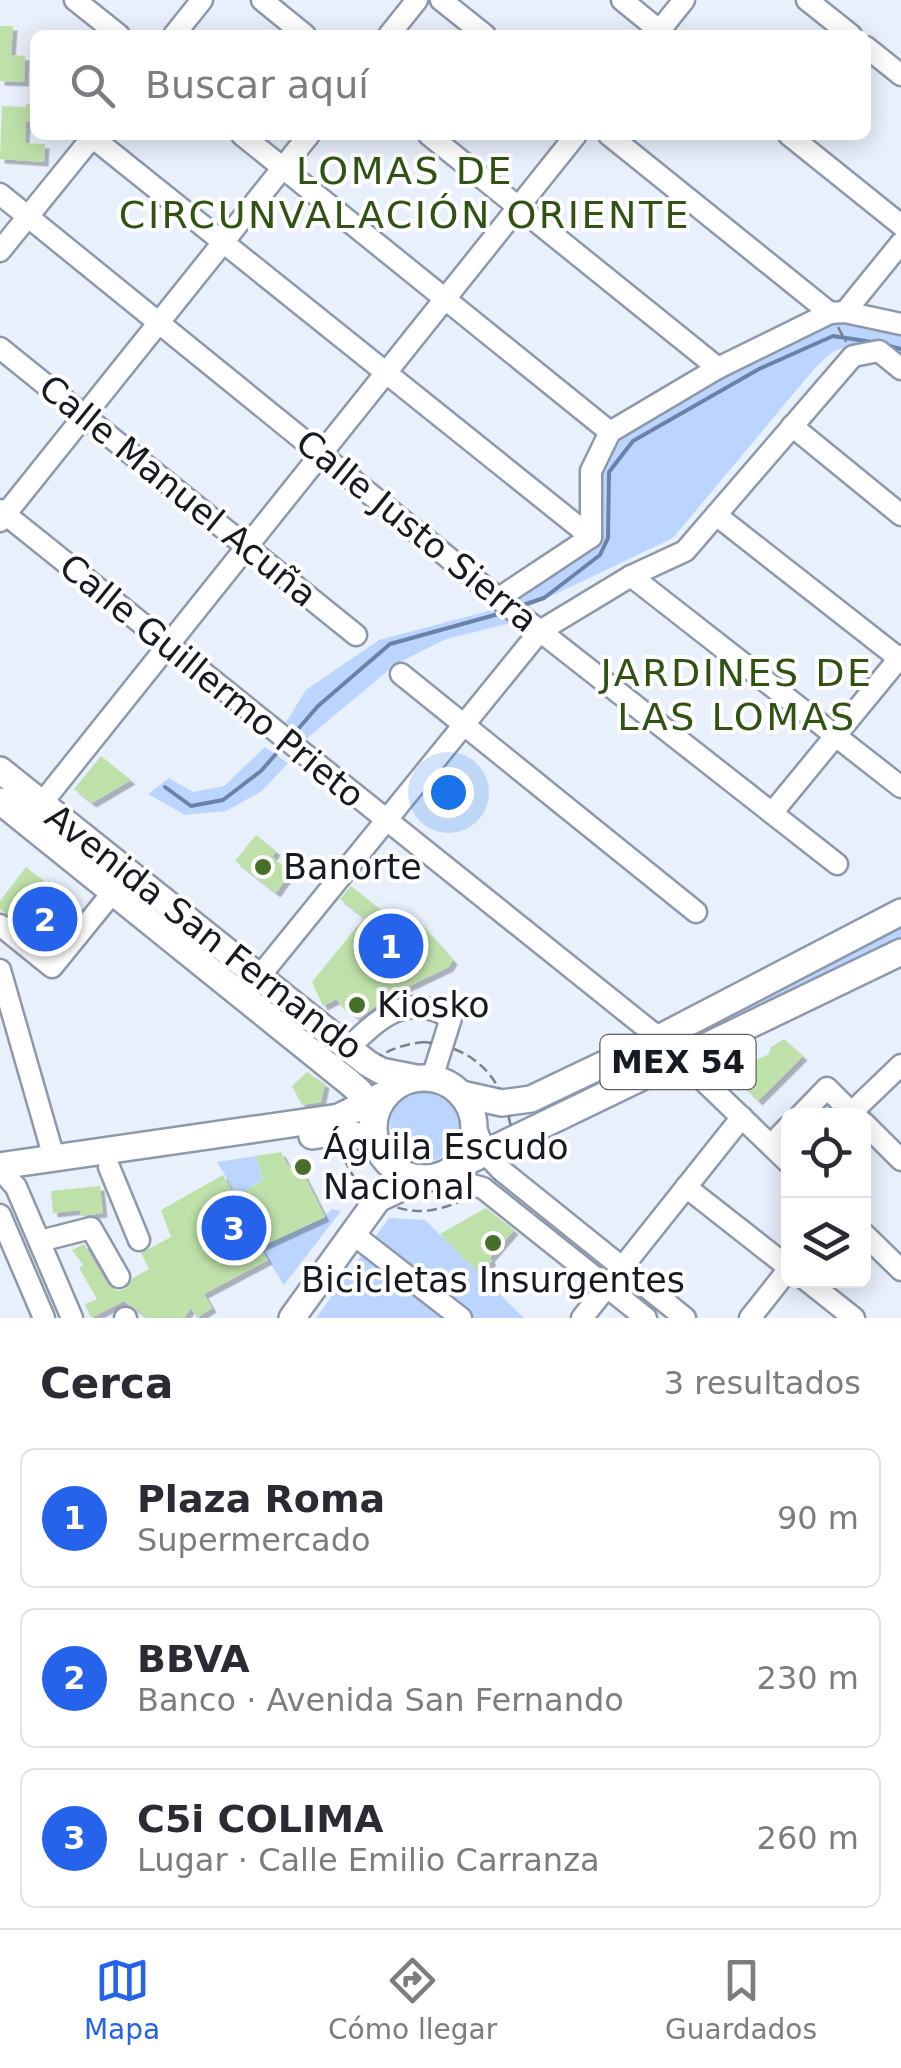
<!DOCTYPE html>
<html lang="es">
<head>
<meta charset="utf-8">
<style>
  body { margin:0; font-family:"DejaVu Sans",sans-serif; background:#f2f2f3; color:#2b2b33 }
  .controls { position:absolute; right:30px; bottom:30px; display:grid; overflow:hidden; border-radius:15px; box-shadow:0 5px 25px #0003 }
  .controls button { width:90px; height:90px; display:grid; place-items:center; padding:0; border:0; border-bottom:2px solid #e1e1e2; background:#fff; color:#2b2b33; font:50px sans-serif }
  .you { position:absolute; left:448px; top:792px; width:35px; height:35px; margin:-25px; border:8px solid #fff; border-radius:50%; background:#1a73e8; box-shadow:0 0 0 15px #1a73e833 }
  .badge { display:grid; place-items:center; width:65px; height:65px; border-radius:50%; background:#2563eb; color:#fff; font-size:32px; font-weight:700 }
  .pin { position:absolute; translate:-50% -50%; border:5px solid #fff; box-shadow:0 2px 10px #0006 }
  .list { margin:0; padding:0; list-style:none }
  h2 { display:flex; justify-content:space-between; align-items:center; height:130px; margin:0; padding:0 40px; font-size:42px }
  h2 small { font-size:32px; font-weight:400; color:#7c7c81 }
  .list li { display:grid; grid-template-columns:65px 1fr auto; gap:30px; align-items:center; box-sizing:border-box; height:140px; margin:0 20px 20px; padding:0 20px; border:2px solid #e1e1e2; border-radius:15px }
  .list b { display:block; font-size:38px; white-space:nowrap }
  .list p { margin:0; font-size:32px; white-space:nowrap; color:#7c7c81 }
  .list em { font-size:32px; font-style:normal; color:#7c7c81 }
  .icon { flex:none; width:55px; height:55px; fill:none; stroke:currentColor; stroke-width:2; stroke-linecap:round; stroke-linejoin:round }
  .map { position:relative; flex:none; width:901px; height:1318px; overflow:hidden }
  .search { position:absolute; background:#fff; box-shadow:0 5px 25px #0003; left:30px; right:30px; top:30px; height:110px; display:flex; align-items:center; gap:25px; box-sizing:border-box; padding:0 35px; border-radius:15px; color:#7c7c81; font-size:38px }
  .sheet { height:610px; background:#fff }
  nav { display:flex; justify-content:space-around; align-items:center; box-sizing:border-box; height:140px; border-top:2px solid #e1e1e2; background:#fff; font-size:28px; color:#7c7c81 }
  nav a { display:grid; justify-items:center; gap:5px }
  nav .on { color:#2563eb }
  .map>svg:first-child { display:block }
  .green { fill:#bbd5fe }
  .lines { fill:none; stroke-linecap:round; stroke-linejoin:round }
  .stream { stroke:#6a82a8; stroke-width:4 }
  .building { fill:#bee0a9; filter:url(#shadow) }
  .minor-casing { stroke:#8d99ab; stroke-width:25 }
  .major-casing { stroke:#8d99ab; stroke-width:30 }
  .path { stroke:#798089; stroke-width:2.5; stroke-dasharray:10 5; stroke-linecap:butt }
  .minor { stroke:#fff; stroke-width:20 }
  .major { stroke:#fff; stroke-width:25 }
  .poi-dot { fill:#486f2a; stroke:#fff; stroke-width:4 }
  .labels { text-anchor:middle; stroke-width:8; stroke-linejoin:round; paint-order:stroke }
  .shield { fill:#fff; stroke:#5c5f64; stroke-width:2.5 }
  .shield-label { font-size:32px; font-weight:bold; fill:#161b22 }
  .street-label { font-size:35px; fill:#161b22; stroke:#fff }
  .poi-label { font-size:35px; fill:#161b22; stroke:#fff; text-anchor:start }
  .neighbourhood-label { font-size:38px; letter-spacing:2.5px; fill:#305313; stroke:#fff }
</style>
</head>
<body>
<div class="map">
<svg width="901" height="1318" viewBox="0 0 901 1318">
  <defs>
    <filter id="shadow"><feDropShadow dx="4.5" dy="4.5" stdDeviation="0" flood-color="#0004"/></filter>
  </defs>
  <rect width="100%" height="100%" fill="#e8f0fc"/>
  <g class="green">
    <path d="M848,322L901,333V355C886,345 850,342 833,352C826,356 820,364 814,369L673,538L524,609L514,601L594,550L603,535L601,472L610,449L627,428L824,324Z"/>
    <path d="M496,609L515,622L446,639L396,664L306,739L286,722L306,690L379,640Z"/>
    <path d="M265,747L288,763L262,791L226,811L185,815L148,794L169,778L193,792L224,786Z"/>
    <path d="M901,928V938L690,1046L684,1040Z"/>
    <path d="M425,1092C451,1096 473,1124 452,1148C410,1196 352,1102 425,1092Z"/>
    <path d="M256,1156L263,1180L237,1196L217,1162Z"/>
    <path d="M331,1209L341,1211L284,1285L260,1247L325,1217Z"/>
    <path d="M389,1218L425,1220L524,1318H316Z"/>
  </g>
  <g class="lines">
    <g class="stream">
      <path d="M886,345L901,349"/>
      <path d="M520,606L544,598L600,555L608,538L609,472L633,441L759,369L833,336L872,342"/>
      <path d="M292,736L318,706L390,644L502,613"/>
      <path d="M165,787L191,806L223,800L261,771L283,746"/>
    </g>
  </g>
  <g class="building">
    <path d="M0,26H13L11,55L25,56L24,82L0,81Z"/>
    <path d="M26,104H35V122L26,121L25,143L45,144L44,162L0,159L2,106L26,107Z"/>
    <path d="M101,756L131,780L92,803L74,789Z"/>
    <path d="M256,835L276,851L272,857L291,872L276,893L235,861Z"/>
    <path d="M26,867L81,910L50,948L0,909V901Z"/>
    <path d="M351,886L400,925L412,914L453,960L449,967L395,993L380,995L384,999L359,1019L342,1007L337,999L323,1006L312,982L364,918L340,899Z"/>
    <path d="M784,1039L803,1056L758,1101L732,1075L736,1069L769,1054L771,1047Z"/>
    <path d="M307,1072L325,1084L321,1102L302,1105L292,1086Z"/>
    <path d="M281,1152L288,1166L297,1161L325,1217L260,1247L268,1260L204,1294L212,1308L197,1318L191,1308L184,1318H148L124,1301L91,1318L85,1304L97,1299L79,1268L83,1265L72,1250L84,1244L108,1285L118,1291L125,1289L133,1278L149,1269L141,1253L171,1237L161,1210L223,1175L235,1197L263,1180L256,1156Z"/>
    <path d="M100,1186L103,1213L81,1216L80,1210L53,1213L51,1191Z"/>
    <path d="M486,1208L514,1230L490,1258L492,1261L478,1272L440,1234Z"/>
  </g>
  <g class="lines">
    <g class="minor-casing">
      <g id="minor">
        <path d="M75,0L119,35"/>
        <path d="M262,0L305,35"/>
        <path d="M441,0L485,35"/>
        <path d="M622,0L665,35"/>
        <path d="M807,0L851,35"/>
        <path d="M174,35L202,0"/>
        <path d="M389,35L417,0"/>
        <path d="M656,35L684,0"/>
        <path d="M866,47L901,75"/>
        <path d="M242,135L610,432"/>
        <path d="M429,135L718,368"/>
        <path d="M609,135L830,313"/>
        <path d="M789,135L901,225"/>
        <path d="M92,137L591,537"/>
        <path d="M0,194L503,602L837,864"/>
        <path d="M0,251L94,135"/>
        <path d="M845,312L901,243"/>
        <path d="M0,348L356,635"/>
        <path d="M792,426L901,515"/>
        <path d="M0,510L659,1038L788,1162"/>
        <path d="M716,515L901,660"/>
        <path d="M0,521L309,135"/>
        <path d="M631,576L901,787"/>
        <path d="M499,598L591,537V471L610,432L718,368L830,313L845,312L901,324"/>
        <path d="M401,674L696,912"/>
        <path d="M34,813L576,135"/>
        <path d="M772,813L901,656"/>
        <path d="M0,925L52,967L113,892"/>
        <path d="M0,970L54,1158"/>
        <path d="M259,977L540,631L631,576L685,551L853,356L879,351L901,369"/>
        <path d="M348,1048C380,1018 406,991 451,1018L432,1078"/>
        <path d="M852,1112L901,1065"/>
        <path d="M800,1116L827,1088L855,1116"/>
        <path d="M864,1123L901,1160"/>
        <path d="M474,1124L486,1154L501,1170L685,1318"/>
        <path d="M771,1145L788,1127"/>
        <path d="M109,1167L139,1240"/>
        <path d="M0,1169L16,1187L72,1318"/>
        <path d="M439,1176L483,1188L646,1318"/>
        <path d="M686,1187L788,1267"/>
        <path d="M0,1215L44,1318"/>
        <path d="M353,1234L461,1318"/>
        <path d="M864,1234L901,1270"/>
        <path d="M40,1241L91,1228L119,1277"/>
        <path d="M806,1280L854,1318"/>
        <path d="M125,1318H126"/>
        <path d="M582,1318L742,1117"/>
        <path d="M750,1318L788,1270"/>
      </g>
    </g>
    <g class="major-casing">
      <g id="major">
        <path d="M0,770L367,1063L381,1071L416,1078"/>
        <path d="M0,801L350,1083L360,1092L374,1123"/>
        <circle cx="424" cy="1128" r="50"/>
        <path d="M461,1094L502,1103L531,1099L659,1038L901,912"/>
        <path d="M312,1136L339,1132L375,1139"/>
        <path d="M0,1166L339,1117L387,1093"/>
        <path d="M454,1168L901,952"/>
        <path d="M292,1318L378,1199L422,1178"/>
      </g>
    </g>
    <g class="path">
      <path d="M838,327L846,342"/>
      <path d="M425,1042C470,1047 500,1073 509,1118C511,1127 514,1139 513,1148C509,1183 449,1213 417,1211C314,1204 310,1052 425,1042Z"/>
    </g>
    <use href="#minor" class="minor"/>
    <use href="#major" class="major"/>
  </g>
  <g class="poi-dot">
    <circle cx="263" cy="867" r="10"/>
    <circle cx="357" cy="1005" r="10"/>
    <circle cx="303" cy="1167" r="10"/>
    <circle cx="493" cy="1243" r="10"/>
  </g>
  <g class="labels">
    <rect class="shield" x="600.5" y="1035" width="155" height="54" rx="8"/>
    <g class="shield-label">
      <text x="678" y="1073">MEX 54</text>
    </g>
    <g class="street-label">
      <text transform="translate(178 491) rotate(39)" y="12">Calle Manuel Acuña</text>
      <text transform="translate(417 531) rotate(39)" y="12">Calle Justo Sierra</text>
      <text transform="translate(212 681) rotate(39)" y="12">Calle Guillermo Prieto</text>
      <text transform="translate(204 932) rotate(38)" y="12">Avenida San Fernando</text>
    </g>
    <g class="poi-label">
      <text x="283" y="879">Banorte</text>
      <text x="377" y="1017">Kiosko</text>
      <text x="323" y="1159">Águila Escudo<tspan x="323" dy="40">Nacional</tspan></text>
      <text x="493" y="1292" text-anchor="middle">Bicicletas Insurgentes</text>
    </g>
    <g class="neighbourhood-label">
      <text x="405" y="184">LOMAS DE<tspan x="405" dy="44">CIRCUNVALACIÓN ORIENTE</tspan></text>
      <text x="737" y="686">JARDINES DE<tspan x="737" dy="44">LAS LOMAS</tspan></text>
    </g>
  </g>
</svg>
<div class="controls">
<button><svg class="icon" aria-label="locate" viewBox="0 0 24 24"><circle cx="12" cy="12" r="6"/><path d="M12 2v4M12 18v4M2 12h4M18 12h4"/></svg></button>
<button><svg class="icon" aria-label="layers" viewBox="0 0 24 24"><path d="M12 4l9 5-9 5-9-5zM3 14l9 5 9-5"/></svg></button>
</div>
<div class="you"></div>
<div class="pin badge" style="left:391px;top:946px">1</div>
<div class="pin badge" style="left:45px;top:919px">2</div>
<div class="pin badge" style="left:234px;top:1228px">3</div>
<div class="search"><svg class="icon" aria-label="search" viewBox="0 0 24 24"><circle cx="10" cy="10" r="6"/><path d="M15 15l6 6"/></svg>Buscar aquí</div>
</div>
<section class="sheet">
<h2>Cerca<small>3 resultados</small></h2>
<ul class="list">
<li><span class="badge">1</span><div><b>Plaza Roma</b><p>Supermercado</p></div><em>90 m</em></li>
<li><span class="badge">2</span><div><b>BBVA</b><p>Banco · Avenida San Fernando</p></div><em>230 m</em></li>
<li><span class="badge">3</span><div><b>C5i COLIMA</b><p>Lugar · Calle Emilio Carranza</p></div><em>260 m</em></li>
</ul>
</section>
<nav>
<a class="on"><svg class="icon" aria-label="map" viewBox="0 0 24 24"><path d="M3 6l6-2 6 2 6-2v14l-6 2-6-2-6 2zM9 4v14M15 6v14"/></svg>Mapa</a>
<a><svg class="icon" aria-label="directions" viewBox="0 0 24 24"><path d="M12 3l9 9-9 9-9-9zM9 14v-3h6M13 9l2 2-2 2"/></svg>Cómo llegar</a>
<a><svg class="icon" aria-label="saved" viewBox="0 0 24 24"><path d="M7 4h10v16l-5-4-5 4z"/></svg>Guardados</a>
</nav>
</body>
</html>
